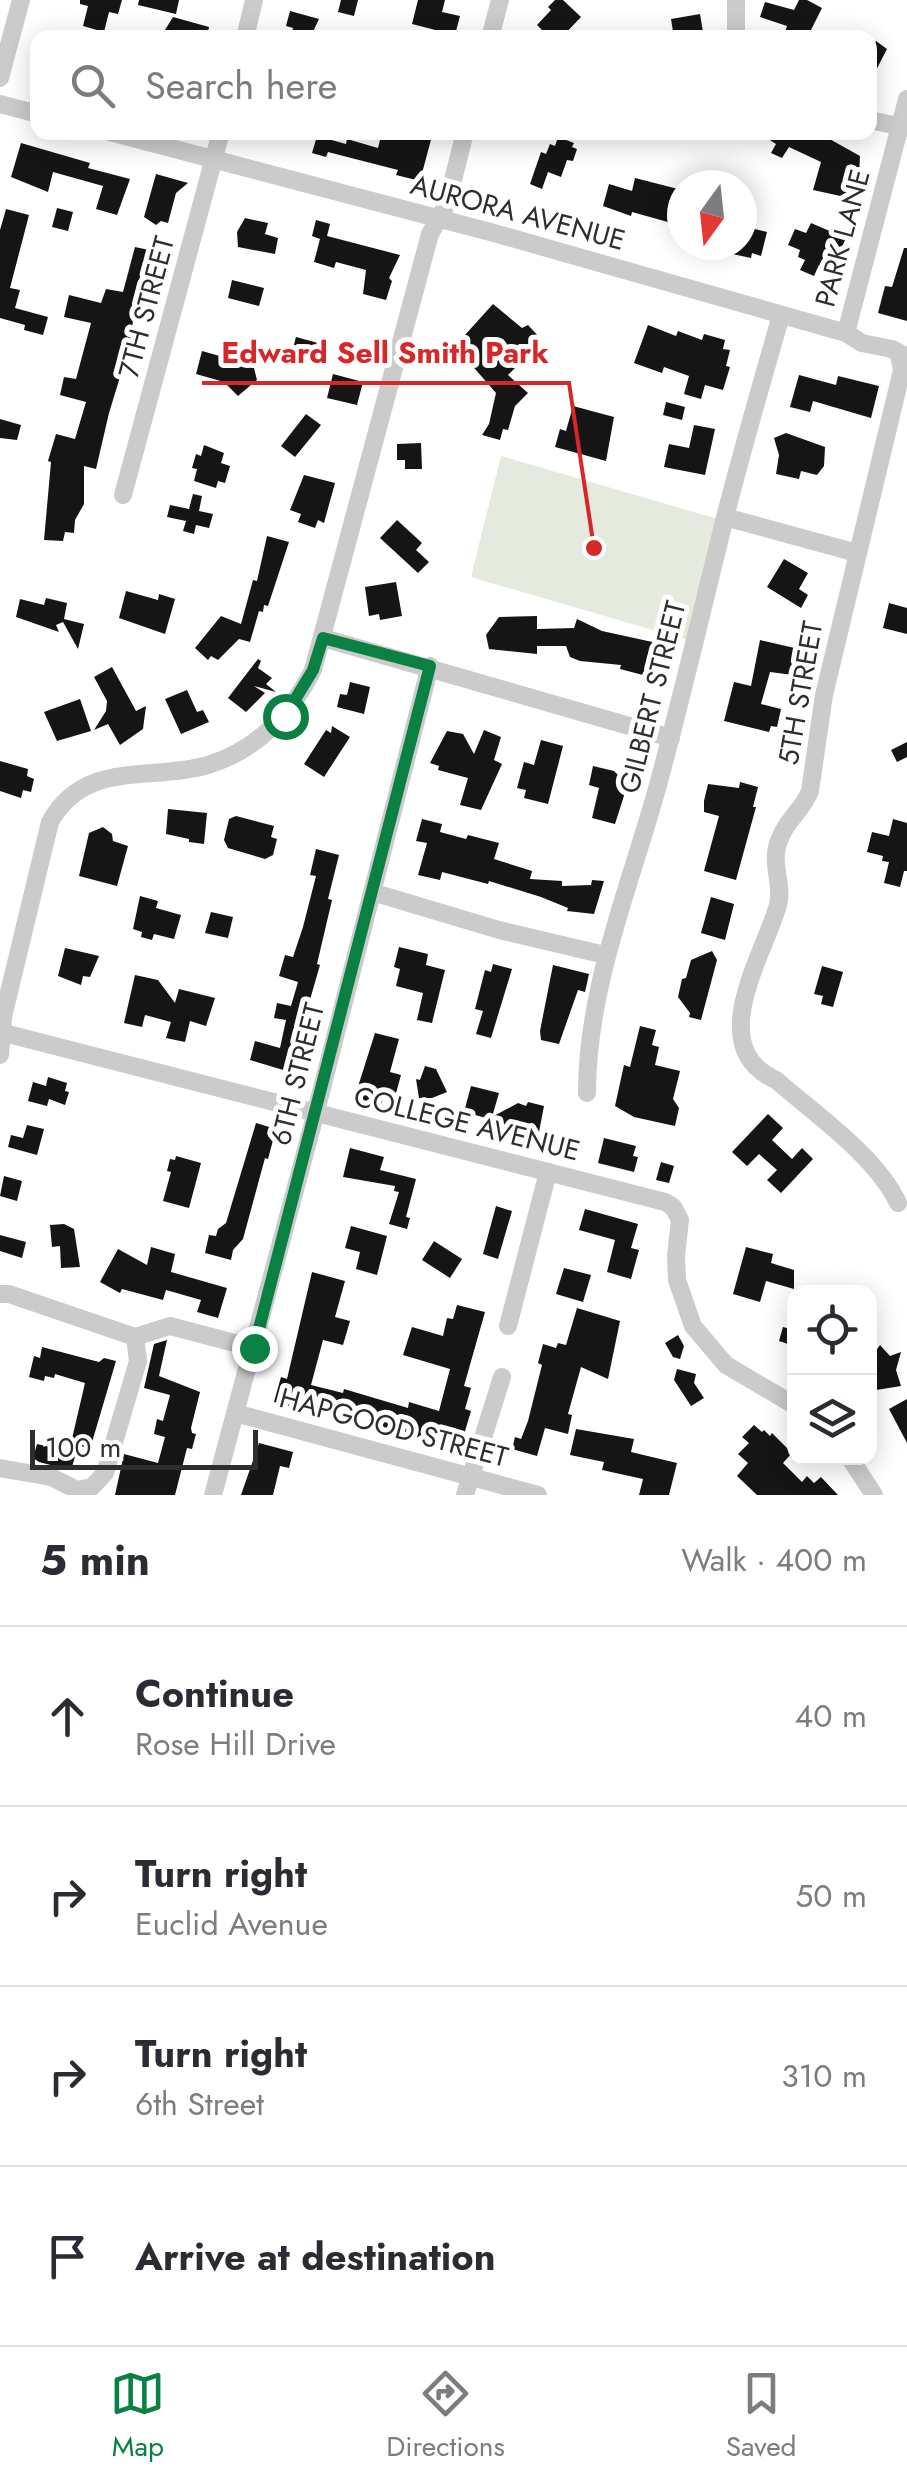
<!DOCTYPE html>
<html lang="en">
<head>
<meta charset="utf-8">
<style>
  body { margin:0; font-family:Jost,sans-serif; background:#f2f2f3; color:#2b2b33 }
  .controls { position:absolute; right:30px; bottom:30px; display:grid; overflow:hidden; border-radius:20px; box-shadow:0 5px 25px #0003 }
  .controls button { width:90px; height:90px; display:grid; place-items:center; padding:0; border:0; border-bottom:2px solid #e1e1e2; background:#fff; color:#2b2b33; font:50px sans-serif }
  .compass { position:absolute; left:667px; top:170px; width:90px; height:90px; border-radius:50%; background:#fff; box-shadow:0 5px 25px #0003; rotate:195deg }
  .scale { position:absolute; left:30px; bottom:25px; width:228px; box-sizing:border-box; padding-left:10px; border:5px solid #2e2e2e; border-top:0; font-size:28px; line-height:35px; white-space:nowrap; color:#2e2e2e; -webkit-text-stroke:8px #fff; paint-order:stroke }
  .stop { position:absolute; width:30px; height:30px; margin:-22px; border:8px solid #0b8043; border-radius:50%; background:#fff }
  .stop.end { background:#0b8043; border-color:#fff; box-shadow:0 2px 10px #0008 }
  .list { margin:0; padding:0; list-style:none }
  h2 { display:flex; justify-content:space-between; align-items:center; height:130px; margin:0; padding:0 40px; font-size:42px }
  h2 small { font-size:32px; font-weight:400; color:#7c7c81 }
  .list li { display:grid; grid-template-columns:65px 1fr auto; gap:30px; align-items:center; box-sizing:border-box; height:180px; padding:0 40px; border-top:2px solid #e1e1e2 }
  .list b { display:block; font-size:38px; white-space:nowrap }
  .list p { margin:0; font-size:32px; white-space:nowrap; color:#7c7c81 }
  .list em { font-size:32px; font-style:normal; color:#7c7c81 }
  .icon { flex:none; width:55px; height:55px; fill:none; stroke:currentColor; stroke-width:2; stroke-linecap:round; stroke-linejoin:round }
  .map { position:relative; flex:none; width:907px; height:1495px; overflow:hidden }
  .search { position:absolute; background:#fff; box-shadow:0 5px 25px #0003; left:30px; right:30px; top:30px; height:110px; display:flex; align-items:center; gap:25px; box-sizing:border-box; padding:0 35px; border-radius:20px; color:#7c7c81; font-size:38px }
  .sheet { height:850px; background:#fff }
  nav { display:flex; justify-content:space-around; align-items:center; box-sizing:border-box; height:140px; border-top:2px solid #e1e1e2; background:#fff; font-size:28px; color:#7c7c81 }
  nav a { display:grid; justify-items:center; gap:5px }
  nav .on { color:#0b8043 }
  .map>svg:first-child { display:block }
  .green { fill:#e4eadd }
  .building { fill:#151515 }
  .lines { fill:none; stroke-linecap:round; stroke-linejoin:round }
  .street { stroke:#cbcbcb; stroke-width:18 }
  .route { stroke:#0b8043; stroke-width:12 }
  .labels { text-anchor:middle; stroke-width:10; stroke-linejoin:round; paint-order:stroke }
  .street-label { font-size:28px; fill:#2e2e2e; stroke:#fff }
  .leader { fill:none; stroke:#d62828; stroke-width:4 }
  .callout-dot { fill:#d62828; stroke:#fff; stroke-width:4 }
  .callout-label { font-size:30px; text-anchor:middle; font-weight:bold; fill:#d62828; stroke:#fff; stroke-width:10; stroke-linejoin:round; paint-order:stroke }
</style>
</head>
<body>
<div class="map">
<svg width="907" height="1495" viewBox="0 0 907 1495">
  <rect width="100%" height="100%" fill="#fff"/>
  <path class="green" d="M501,456L718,519L687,640L471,577Z"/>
  <g class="building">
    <path d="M80,0H122L118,14L109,12L104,32L83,26L88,6L80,4Z"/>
    <path d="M139,0H179L176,14L138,5Z"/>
    <path d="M341,0H358L354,16L338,12Z"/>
    <path d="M418,0H445L442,12L460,16L455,35L412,24Z"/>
    <path d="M555,0H563L581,17L561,38H550L537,25L551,10L548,7Z"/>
    <path d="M799,0H807L822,8L807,38L785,32L787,26L760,17L765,2L794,10Z"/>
    <path d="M290,11L319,19L310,38H291L293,28L286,26Z"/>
    <path d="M700,14L704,38H674L671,19Z"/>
    <path d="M173,17L209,27L207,38H160Z"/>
    <path d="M876,41L887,49L870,82V49Z"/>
    <path d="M382,132H433L420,181L396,175L398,170L359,160L328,152L326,157L312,153L317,136L346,144L347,139L378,148Z"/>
    <path d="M757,132H817L860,156L859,174L852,175L845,197L813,190L821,162L789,147L782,158L771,153L776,144Z"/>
    <path d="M558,137L574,143L572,147L577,149L573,161L567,160L561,177L548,172L542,189L530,184L541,152L546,154L550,144L555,146Z"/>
    <path d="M21,143L90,163L88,168L130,179L117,215L96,209L103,186L53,172L48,192L11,177Z"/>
    <path d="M156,174L188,183L176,193L168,223L161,221L156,225L144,217Z"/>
    <path d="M635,178L682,190V226L632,212L631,216L603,206L609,184L632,191Z"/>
    <path d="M57,208L73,212L68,231L52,227Z"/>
    <path d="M6,209L29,215L10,288L20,290L15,308L48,317L43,335L24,330L25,325L0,318V230Z"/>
    <path d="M245,218L268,223L265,234L278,238L275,254L238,247L237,232Z"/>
    <path d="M316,220L330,224L327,236L400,255L389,278L392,281L386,300L363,294L366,270L336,262L334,268L314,262L320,239L312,236Z"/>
    <path d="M811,223L846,238L836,260L829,256L824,268L819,265L814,276L800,270L805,260L798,257L800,250L788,245L795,229L806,233Z"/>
    <path d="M742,226L767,232L761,256L752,253L751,258L714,250L715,245H742Z"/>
    <path d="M135,247L149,250L136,289L131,341L109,413L96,469L84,466V504L75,520L74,533L65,532L63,541L44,540L51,462L48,461L56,434L75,439L86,402L60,395L64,377L76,379L91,323L64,317L69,295L101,303L106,289L123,292Z"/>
    <path d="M904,248H907V321L878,313L885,286L892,287Z"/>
    <path d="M232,280L264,288L259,306L228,298Z"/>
    <path d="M493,304L522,328L528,325L540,338L530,347L533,350L508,375L528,393L515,406L508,430L503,429L500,440L482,435L489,424L496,393L455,346Z"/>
    <path d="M648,325L676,336L678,331L702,340L704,334L725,340L723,349L730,350L726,366L730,367L723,390L705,385L701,399L684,394L689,376L664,367L662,373L634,363Z"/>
    <path d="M296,337L318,343L315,355L292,352Z"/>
    <path d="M202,351L234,360L251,356L257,380L238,396L224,382L196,374Z"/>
    <path d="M333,374L363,382L357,405L327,398Z"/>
    <path d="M799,375L836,385L838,376L879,386L871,418L813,401L810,412L790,407Z"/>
    <path d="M666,402L685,407L682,420L663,415Z"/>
    <path d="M573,406L614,417L606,461L555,447L560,429L566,431Z"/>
    <path d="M306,414L321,425L295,457L281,446Z"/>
    <path d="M0,419L21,425L17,440L0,438Z"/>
    <path d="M694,425L715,429L705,475L664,467L669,444L689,448Z"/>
    <path d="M786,433L825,447L824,466L817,475L801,471L799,479L776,474L779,455L774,438Z"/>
    <path d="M421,443L422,469H405V460H397V444Z"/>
    <path d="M204,445L224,453L221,463L230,466L225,483L218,481L216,488L194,481L197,469L192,468L196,454L201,456Z"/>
    <path d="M304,475L335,483L324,523L318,520L315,528L298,522L301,514L290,510Z"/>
    <path d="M193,494L202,496L199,511L213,514L209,528L196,525L194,534L183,531L186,521L167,517L170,505L189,509Z"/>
    <path d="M397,520L422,543L416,550L429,562L418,573L380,538Z"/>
    <path d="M267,536L289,542L268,606L264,605L263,612L259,611L250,642L239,639L218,660L211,656L208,660L195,648L221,616L241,624L253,580L257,581Z"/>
    <path d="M784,559L808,573L799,589L808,595L801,608L767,587Z"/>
    <path d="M396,582L402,616L380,620L379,614L369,616L365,587Z"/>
    <path d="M126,591L158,600L159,594L175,599L165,634L119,618Z"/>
    <path d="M46,598L67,603L64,619L84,624L78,649L63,622L56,625L59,632L16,617L20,599L44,605Z"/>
    <path d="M889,603L907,608V634L883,628Z"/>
    <path d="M537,616V629L574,628L577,619L602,631L657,643L655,648L663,650L662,654L665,655L658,679L620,669L621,665L580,661L570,657L566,646H537V654L489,649L486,635L499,617Z"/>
    <path d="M760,640L799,649L793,675L770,672L761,704L781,709L777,727L771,726L769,732L724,721L734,682L751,686Z"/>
    <path d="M258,659L261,661L258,668L272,678L266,684L276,692L254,686L265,693L246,712L228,698Z"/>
    <path d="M112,667L136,711L146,706L143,729L120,745L108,724L94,730L106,711L107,701L94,677Z"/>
    <path d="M350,682L370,687L364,714L337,707L340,694L347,695Z"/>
    <path d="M187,690L197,712L203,710L209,722L181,734L165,699Z"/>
    <path d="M80,699L91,731L57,741L44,712Z"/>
    <path d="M332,726L350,737L324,777L304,764L326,730L331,733Z"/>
    <path d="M484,730L501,737L494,760L502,764L481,810L460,805L468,778L438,770L439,766L430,763L447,731L463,734L474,754Z"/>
    <path d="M541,740L563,746L548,804L524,798L526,790L517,788L524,762L534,765Z"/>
    <path d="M907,742V757L897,762L891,750Z"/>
    <path d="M0,761L28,769L27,776L34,779L31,792L23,790L21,798L0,791Z"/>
    <path d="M593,766L614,771L622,779L630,777L615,824L592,818L599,788L589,785Z"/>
    <path d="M740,782L758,787L753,807H756L736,880L704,871L719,816L704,812V801L708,784L739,788Z"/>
    <path d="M168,809L207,813L204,844L189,842V839L166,834Z"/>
    <path d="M236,816L274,826L271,837L277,839L273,855L265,859L228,848L224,840L229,819Z"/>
    <path d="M422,819L442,824L440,832L466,839L468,835L499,843L494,859L532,871L530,879L562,881V886L591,885L592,880L604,881L594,914L567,911L568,908L541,897L489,881L488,884L442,872L440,880L418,875L427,843L416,841Z"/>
    <path d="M893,819L907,823V871H904L900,887L884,883L889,862L882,861L883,856L867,852L872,832L889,836Z"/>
    <path d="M103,827L112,834L113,841L128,846L117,886L79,876L89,833Z"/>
    <path d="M316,849L339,855L328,899L332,900L317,964L320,965L307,1010L314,1012L307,1043L299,1042L290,1072L250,1060L255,1041L280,1048L286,1020L274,1018L277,1003L291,1006L298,982L279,976L285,955L293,957L303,927L316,876L310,875Z"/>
    <path d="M140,896L158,901L156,908L181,915L174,939L154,934L152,940L141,937L142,932L133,929Z"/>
    <path d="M711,897L734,904L725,940L701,933Z"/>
    <path d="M211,912L233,917L228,938L205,933Z"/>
    <path d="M399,947L428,954L426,965L445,970L432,1023L417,1020L423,993L396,986L400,969L394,967Z"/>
    <path d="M65,948L99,956L90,977L83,976L81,985L58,976Z"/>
    <path d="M712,951L717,960L701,1020L689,1017L690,1013L678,997L682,979L686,978L691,960Z"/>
    <path d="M493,964L512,969L491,1038L476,1034L483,1011L475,1009L485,970L491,972Z"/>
    <path d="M553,965L589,974L585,992L578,990L559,1044L541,1040L540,1031Z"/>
    <path d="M822,966L843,972L833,1007L821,1004L823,996L814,994Z"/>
    <path d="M135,975L158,980L175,1003L179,989L215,998L206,1026L190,1021L185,1042L166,1038L171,1022L145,1015L142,1027L124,1023Z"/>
    <path d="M640,1026L656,1030L652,1045L659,1047L655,1065L680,1071L673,1099L679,1108L675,1126L634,1117L615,1106L624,1065L630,1067Z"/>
    <path d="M375,1033L399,1039L390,1072L401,1075L395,1097L384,1094L380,1109L357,1103L359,1097L355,1096Z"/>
    <path d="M425,1066L436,1069L447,1092L432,1098H419L416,1079L420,1080Z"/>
    <path d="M48,1077L67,1083L65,1091L69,1092L65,1105L49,1099L47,1106L28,1101L33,1082L46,1086Z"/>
    <path d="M471,1086L499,1093L492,1117L518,1103L526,1106L528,1102L544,1106L539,1132L524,1128L523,1133L500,1126L501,1122L464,1112Z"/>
    <path d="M768,1114L783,1128L772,1140L792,1159L802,1148L813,1159L781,1193L767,1180L777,1170L759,1154L747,1166L732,1152Z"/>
    <path d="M256,1123L276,1129L268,1159L265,1158L243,1239L233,1250L231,1260L205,1253L209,1235L216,1236L218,1229L226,1223Z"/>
    <path d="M27,1125L44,1129L37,1155L8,1147L11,1135L23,1138Z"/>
    <path d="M604,1138L636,1146L633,1156L638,1157L634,1172L598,1163Z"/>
    <path d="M350,1148L384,1157L380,1170L416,1179L406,1217L410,1218L407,1229L389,1224L399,1192L394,1191L395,1186L343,1177Z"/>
    <path d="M176,1156L201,1163L189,1208L163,1201L171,1172L167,1171L170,1159L175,1160Z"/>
    <path d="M661,1162L674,1166L669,1183L656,1180Z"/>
    <path d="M4,1176L22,1181L17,1201L0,1196Z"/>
    <path d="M496,1206L512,1211L498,1259L483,1254Z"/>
    <path d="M585,1209L638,1224L631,1248L639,1250L631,1279L607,1272L615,1240L579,1230Z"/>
    <path d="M64,1224L74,1229L80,1267L61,1268L60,1246L52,1247L50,1225Z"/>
    <path d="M351,1226L387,1236L377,1275L356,1269L360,1252L345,1248Z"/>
    <path d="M0,1235L26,1242L22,1258L0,1251Z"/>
    <path d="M434,1241L462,1259L450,1278L422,1260Z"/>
    <path d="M151,1247L175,1254L171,1272L227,1288L218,1318L197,1312L201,1300L166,1290L163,1300L122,1289L120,1293L100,1282L118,1249L147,1265Z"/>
    <path d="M746,1247L773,1254L771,1263L794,1270V1289L766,1281L760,1302L733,1294Z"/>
    <path d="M564,1268L591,1275L583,1302L556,1294Z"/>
    <path d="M312,1272L345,1281L335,1317L350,1321L343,1345L323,1340L311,1385L343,1393L344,1389L408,1408L409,1402L439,1411L450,1369L403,1355L412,1327L443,1336L447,1318L453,1319L457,1305L485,1312L464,1386L471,1388L465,1409L471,1411L460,1448L372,1426L375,1417L319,1401L315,1413L274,1402L281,1377L287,1379Z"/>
    <path d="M577,1308L620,1321L608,1379L581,1367L568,1414L572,1415L568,1434L545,1428L537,1456L512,1449L515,1437L521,1439L528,1421L542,1365L538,1363L543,1344L556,1348L558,1343L566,1345Z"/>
    <path d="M783,1327L794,1330V1346L779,1341Z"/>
    <path d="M678,1335L684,1346L680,1359L673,1357L665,1343Z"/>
    <path d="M167,1340L159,1376L200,1392L191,1428L192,1433L196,1434L192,1449L187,1448L175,1495H115L124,1454L158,1463L165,1437L154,1434L157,1419L163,1421L170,1395L144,1388L154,1344Z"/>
    <path d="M880,1345L890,1356L901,1352L896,1370L901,1386L870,1391V1354L873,1355Z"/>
    <path d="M42,1347L99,1362L104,1358L116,1361L90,1449L71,1443L85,1383L55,1374L54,1378L45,1376L44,1381L29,1377L34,1356L40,1358Z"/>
    <path d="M677,1369L696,1374L694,1383L704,1398L691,1406L674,1380Z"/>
    <path d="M907,1399V1443L889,1409Z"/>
    <path d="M754,1425L762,1432L764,1430L770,1436L772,1433L792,1453L783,1463L802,1482L807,1476L814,1483L821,1477L838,1495H757L737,1476L748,1463L738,1454L749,1443L742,1437Z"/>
    <path d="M576,1429L634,1439L631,1452L677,1463L669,1495H639L643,1479L602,1470L604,1462L570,1455Z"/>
    <path d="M259,1443L293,1452L289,1468L280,1466L273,1495H241Z"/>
    <path d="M37,1444L76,1453L72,1467L67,1466L66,1469L39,1462L33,1458Z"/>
  </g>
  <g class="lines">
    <g class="street">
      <path d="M736,0V38"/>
      <path d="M245,38L254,0"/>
      <path d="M490,38L500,0"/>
      <path d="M0,78L21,0"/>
      <path d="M0,104L38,114"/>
      <path d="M870,120L907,128"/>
      <path d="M110,132L494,233L846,333L862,343L892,349L907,357"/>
      <path d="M846,333L907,99"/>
      <path d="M123,495L221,132"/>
      <path d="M725,517L857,553"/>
      <path d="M323,638L671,738"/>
      <path d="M372,892L499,930L605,955"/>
      <path d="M0,1032L665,1202L673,1207L680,1220L676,1256L677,1280L693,1326L726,1365L794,1405"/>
      <path d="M0,1055L3,1017L50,822C85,759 149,782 208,765C257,750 290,715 313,670L430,234L447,204L465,132"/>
      <path d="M587,1093C587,987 630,887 658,785C680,704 699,623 719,542C737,466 760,390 781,315"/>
      <path d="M898,1203C876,1156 815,1114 776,1080C703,1047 764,955 778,905C784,882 768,862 781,836C788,819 804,808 810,791L824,695L902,370L899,355"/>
      <path d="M0,1294H9L135,1337L170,1326L254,1348"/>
      <path d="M508,1326L548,1172"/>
      <path d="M235,1413L538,1495"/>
      <path d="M850,1458L874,1495"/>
      <path d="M0,1468L51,1477L77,1490L92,1487L105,1473L138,1361L135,1337"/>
      <path d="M213,1495L312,1127L430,666"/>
      <path d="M465,1495L502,1377"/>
    </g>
  </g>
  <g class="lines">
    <path class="route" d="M254,1348L430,666L323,638L313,670L285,716"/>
  </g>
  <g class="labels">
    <g class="street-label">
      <text transform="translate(518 212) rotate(15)" y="10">AURORA AVENUE</text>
      <text transform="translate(842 238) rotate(-75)" y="10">PARK LANE</text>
      <text transform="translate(146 307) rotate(-75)" y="10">7TH STREET</text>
      <text transform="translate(800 693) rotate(-80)" y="10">5TH STREET</text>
      <text transform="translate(652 697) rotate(-76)" y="10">GILBERT STREET</text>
      <text transform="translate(297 1074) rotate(-76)" y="10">6TH STREET</text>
      <text transform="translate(467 1123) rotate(14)" y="10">COLLEGE AVENUE</text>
      <text transform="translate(394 1427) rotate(15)" y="10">HAPGOOD STREET</text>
    </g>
  </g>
  <path class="leader" d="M594 548L569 383H202"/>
  <circle class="callout-dot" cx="594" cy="548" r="10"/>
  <g class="callout-label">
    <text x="385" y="363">Edward Sell Smith Park</text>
  </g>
</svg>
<div class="controls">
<button><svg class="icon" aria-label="locate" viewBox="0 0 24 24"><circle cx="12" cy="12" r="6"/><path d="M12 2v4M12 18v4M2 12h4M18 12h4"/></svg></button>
<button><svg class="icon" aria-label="layers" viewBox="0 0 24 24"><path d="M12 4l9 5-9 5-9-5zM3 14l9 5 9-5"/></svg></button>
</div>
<svg class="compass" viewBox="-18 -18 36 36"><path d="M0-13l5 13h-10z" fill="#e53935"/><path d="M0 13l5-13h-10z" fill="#7c7c81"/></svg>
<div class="scale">100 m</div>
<div class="stop" style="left:285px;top:716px"></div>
<div class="stop end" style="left:254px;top:1348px"></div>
<div class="search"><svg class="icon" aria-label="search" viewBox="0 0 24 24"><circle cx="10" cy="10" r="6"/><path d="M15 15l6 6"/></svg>Search here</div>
</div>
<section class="sheet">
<h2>5 min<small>Walk · 400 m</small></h2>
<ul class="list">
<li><svg class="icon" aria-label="ahead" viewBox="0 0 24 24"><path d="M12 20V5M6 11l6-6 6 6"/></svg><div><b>Continue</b><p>Rose Hill Drive</p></div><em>40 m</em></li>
<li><svg class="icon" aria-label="right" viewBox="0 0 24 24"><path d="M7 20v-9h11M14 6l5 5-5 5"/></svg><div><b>Turn right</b><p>Euclid Avenue</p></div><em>50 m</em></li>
<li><svg class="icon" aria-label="right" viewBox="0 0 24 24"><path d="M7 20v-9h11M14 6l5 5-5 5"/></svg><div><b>Turn right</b><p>6th Street</p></div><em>310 m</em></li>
<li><svg class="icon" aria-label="arrive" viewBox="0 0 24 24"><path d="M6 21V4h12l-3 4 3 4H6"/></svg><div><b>Arrive at destination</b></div></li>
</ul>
</section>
<nav>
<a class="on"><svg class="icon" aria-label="map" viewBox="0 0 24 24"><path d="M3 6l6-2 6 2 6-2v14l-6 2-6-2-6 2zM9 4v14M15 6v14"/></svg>Map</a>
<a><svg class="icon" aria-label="directions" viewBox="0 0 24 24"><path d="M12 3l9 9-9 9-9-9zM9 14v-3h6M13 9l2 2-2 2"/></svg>Directions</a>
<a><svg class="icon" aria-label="saved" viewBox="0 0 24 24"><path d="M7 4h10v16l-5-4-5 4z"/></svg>Saved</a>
</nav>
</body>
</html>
